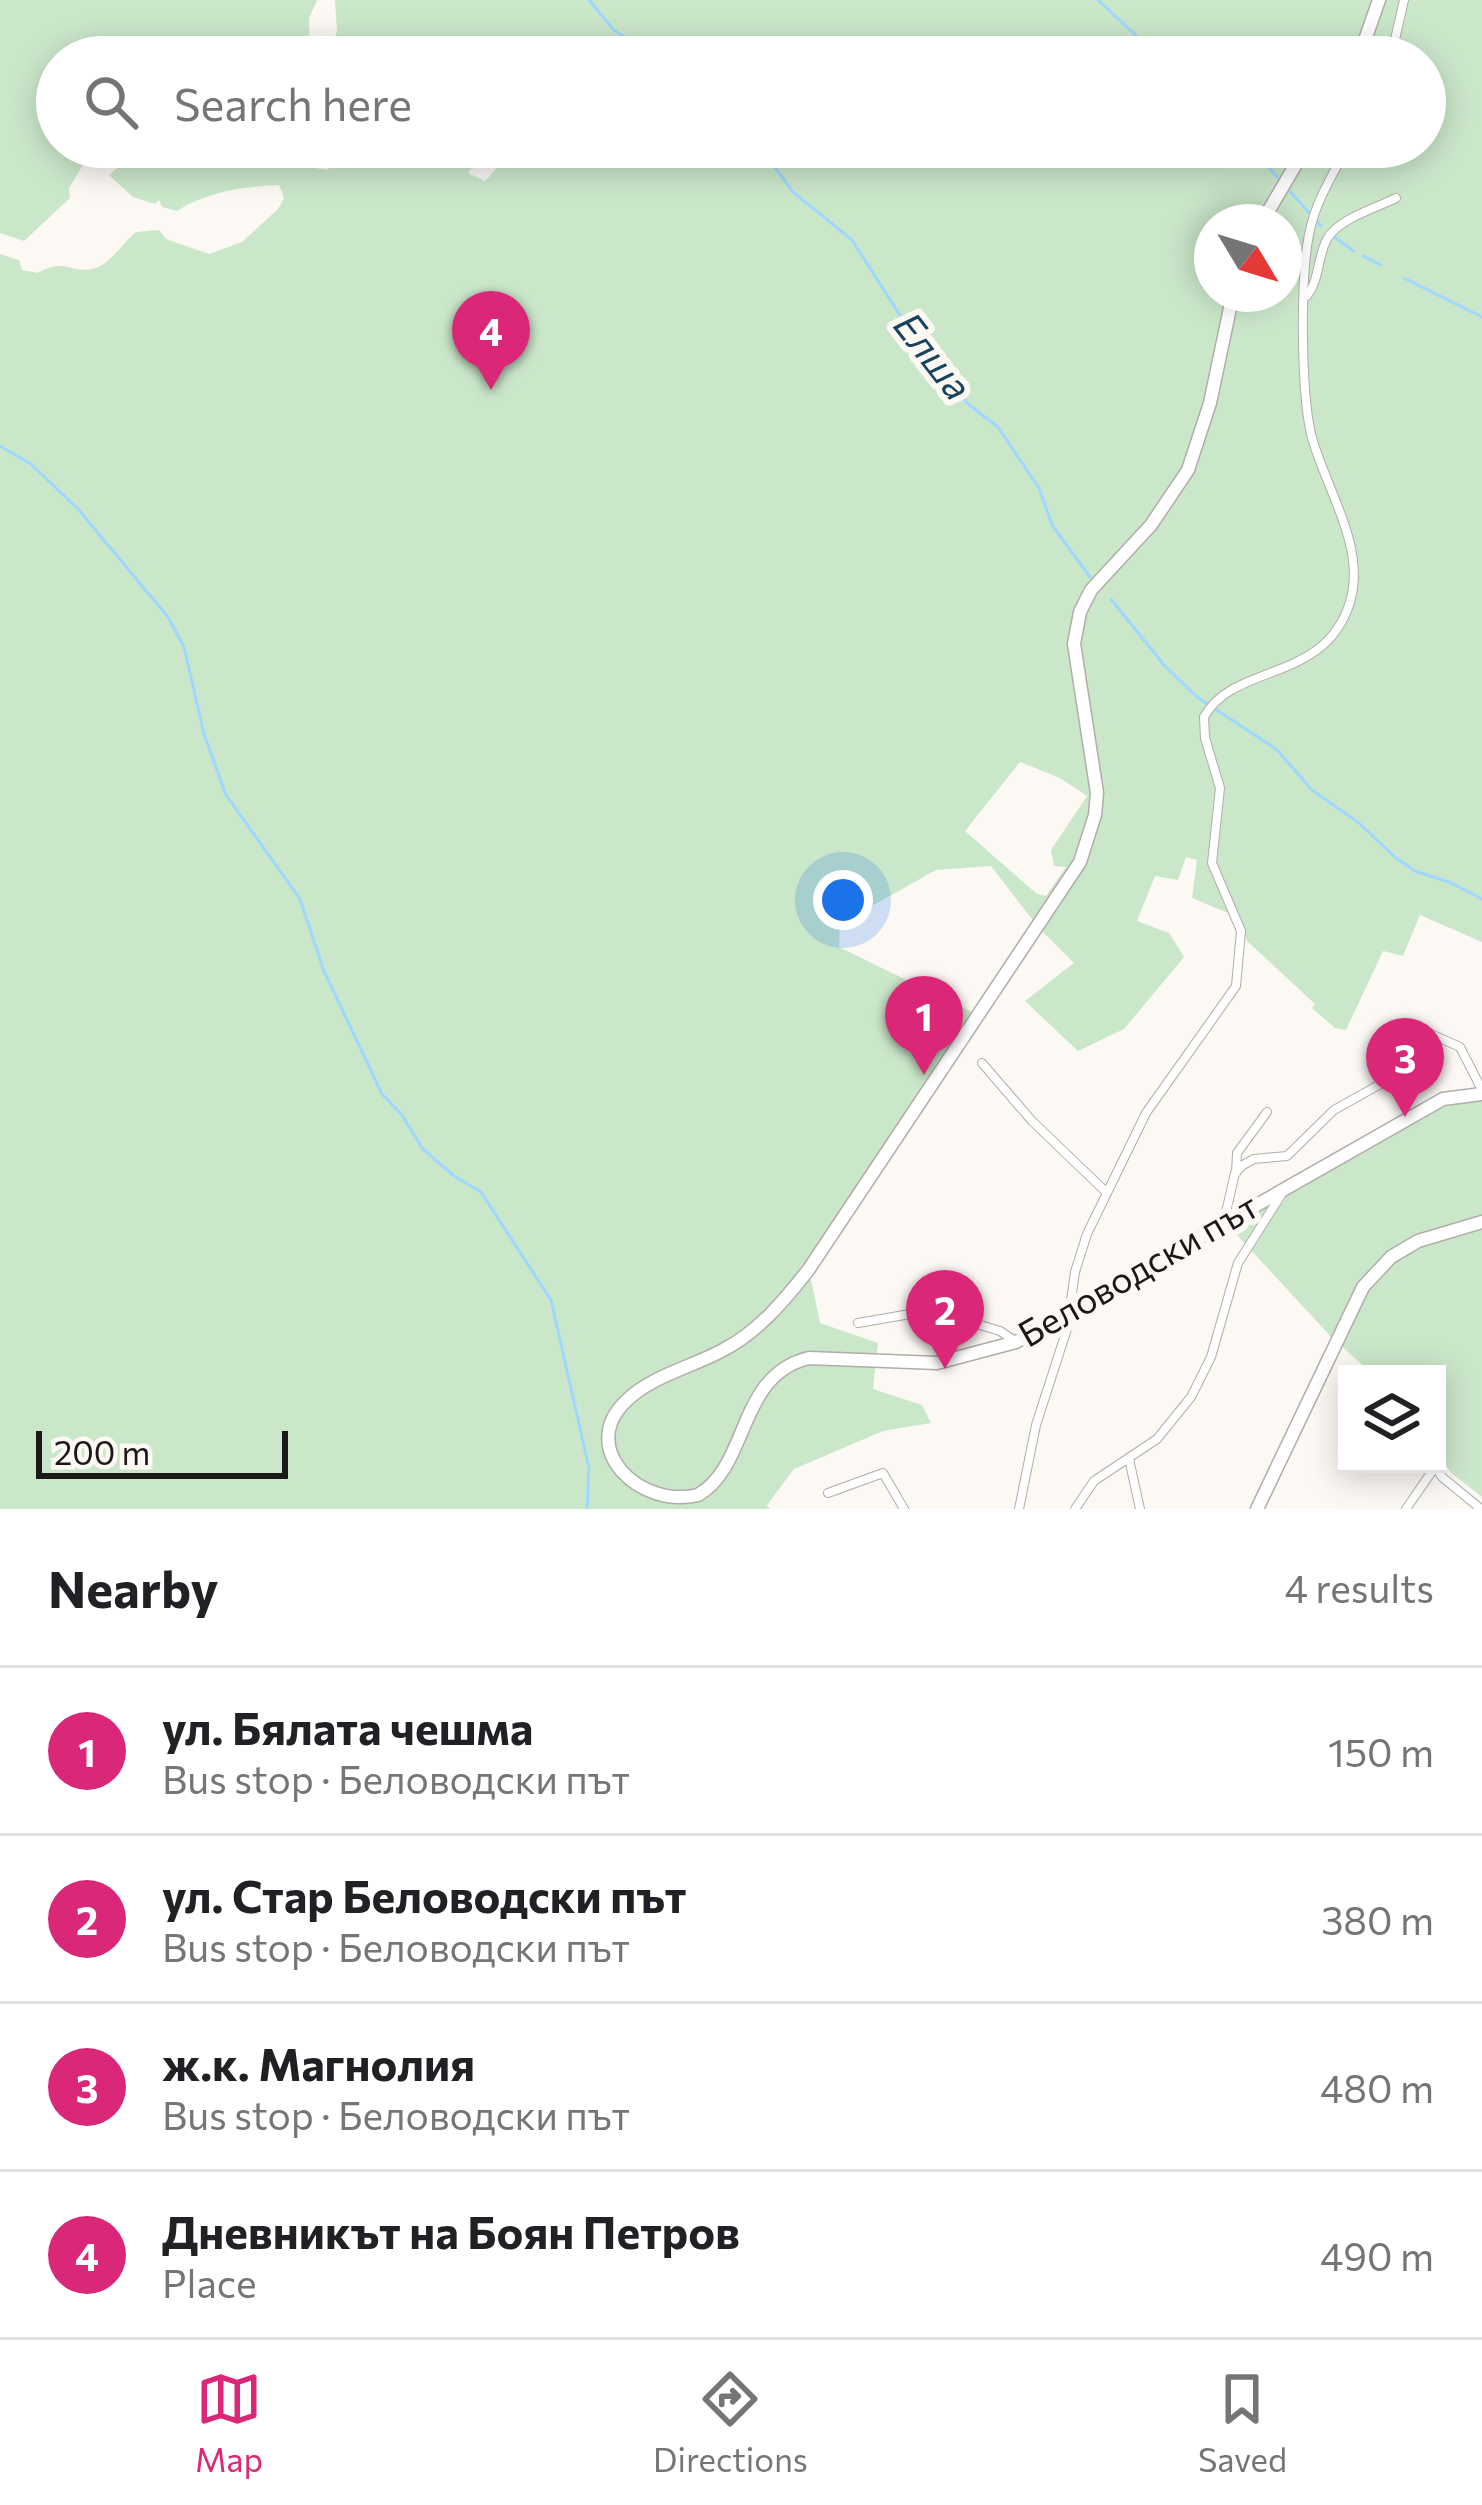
<!DOCTYPE html>
<html lang="en">
<head>
<meta charset="utf-8">
<style>
  body { margin:0; font-family:Commissioner,sans-serif; background:#f2f2f2; color:#202124 }
  .controls { position:absolute; right:36px; bottom:36px; display:grid; overflow:hidden; border-radius:0px; box-shadow:0 6px 30px #0003 }
  .controls button { width:108px; height:108px; display:grid; place-items:center; padding:0; border:0; border-bottom:3px solid #e0e0e0; background:#fff; color:#202124; font:60px sans-serif }
  .compass { position:absolute; left:1194px; top:204px; width:108px; height:108px; border-radius:50%; background:#fff; box-shadow:0 6px 30px #0003; rotate:128deg }
  .scale { position:absolute; left:36px; bottom:30px; width:252px; box-sizing:border-box; padding-left:12px; border:6px solid #1a1918; border-top:0; font-size:33px; line-height:42px; white-space:nowrap; color:#1a1918; -webkit-text-stroke:9px #fcf8f4; paint-order:stroke }
  .you { position:absolute; left:843px; top:900px; width:42px; height:42px; margin:-30px; border:9px solid #fff; border-radius:50%; background:#1a73e8; box-shadow:0 0 0 18px #1a73e833 }
  .badge { display:grid; place-items:center; width:78px; height:78px; border-radius:50%; background:#db2777; color:#fff; font-size:39px; font-weight:700 }
  .pin { position:absolute; translate:-50% -99px; filter:drop-shadow(0 3px 6px #0008) }
  .pin::after { content:''; position:absolute; top:63px; width:42px; height:36px; background:inherit; clip-path:polygon(0 0,100% 0,50% 100%) }
  .list { margin:0; padding:0; list-style:none }
  h2 { display:flex; justify-content:space-between; align-items:center; height:156px; margin:0; padding:0 48px; font-size:51px }
  h2 small { font-size:39px; font-weight:400; color:#757577 }
  .list li { display:grid; grid-template-columns:78px 1fr auto; gap:36px; align-items:center; box-sizing:border-box; height:168px; padding:0 48px; border-top:3px solid #e0e0e0 }
  .list b { display:block; font-size:45px; white-space:nowrap }
  .list p { margin:0; font-size:39px; white-space:nowrap; color:#757577 }
  .list em { font-size:39px; font-style:normal; color:#757577 }
  .icon { flex:none; width:66px; height:66px; fill:none; stroke:currentColor; stroke-width:2; stroke-linecap:round; stroke-linejoin:round }
  .map { position:relative; flex:none; width:1482px; height:1509px; overflow:hidden }
  .search { position:absolute; background:#fff; box-shadow:0 6px 30px #0003; left:36px; right:36px; top:36px; height:132px; display:flex; align-items:center; gap:30px; box-sizing:border-box; padding:0 42px; border-radius:66px; color:#757577; font-size:45px }
  .sheet { height:828px; background:#fff }
  nav { display:flex; justify-content:space-around; align-items:center; box-sizing:border-box; height:168px; border-top:3px solid #e0e0e0; background:#fff; font-size:33px; color:#757577 }
  nav a { display:grid; justify-items:center; gap:6px }
  nav .on { color:#db2777 }
  .map>svg:first-child { display:block }
  .green { fill:#cbe7ca; fill-rule:evenodd }
  .lines { fill:none; stroke-linecap:round; stroke-linejoin:round }
  .stream { stroke:#9fd8ff; stroke-width:3 }
  .street-casing { stroke:#b1ada9; stroke-width:10 }
  .secondary-casing { stroke:#b1ada9; stroke-width:15 }
  .street { stroke:#fff; stroke-width:8 }
  .secondary { stroke:#fff; stroke-width:12 }
  .labels { text-anchor:middle; stroke-width:12; stroke-linejoin:round; paint-order:stroke }
  .street-label { font-size:36px; fill:#1a1918; stroke:#fcf8f4 }
  .water-label { font-size:39px; font-style:italic; fill:#17435d; stroke:#fcf8f4 }
</style>
</head>
<body>
<div class="map">
<svg width="1482" height="1509" viewBox="0 0 1482 1509">
  <rect width="100%" height="100%" fill="#fcf8f4"/>
  <g class="green">
    <path d="M0,0H317L309,18L310,57H57V147H94L69,188L70,198L24,241L0,233Z"/>
    <path d="M335,0H1482V942L1420,915L1403,956L1383,951L1346,1030L1335,1028L1312,1008L1315,1004L1247,941L1240,918L1192,898L1197,860L1186,857L1178,880L1155,876L1137,921L1169,933L1184,957L1124,1029L1078,1051L1025,1001L1074,963L1038,927L991,866L936,870L840,924L839,947L972,1012L963,1043L809,1270L820,1323L878,1343L873,1389L922,1405L931,1423L883,1431L794,1469L767,1505L770,1509H0V254L19,260L22,270L38,273C67,256 72,277 98,267C112,261 124,242 136,232L159,230L166,239L209,254L242,242L278,209L284,198L279,185C245,186 206,192 177,211L162,207L159,200L155,204L133,197L109,175L122,164L129,147H306L308,167L328,170L339,147H481L479,159L468,173L485,181L496,169L491,158L515,147H1425V57H328L337,31ZM1212,222H1284V294H1212ZM1020,762L1060,778L1087,796L1051,850L1054,866L1066,867L1046,896L1037,894L965,831Z"/>
    <path d="M1482,1094V1497L1450,1472L1437,1449V1374H1373L1333,1339L1224,1221L1442,1099Z"/>
  </g>
  <g class="lines">
    <g class="stream">
      <path d="M589,0L614,30L652,57"/>
      <path d="M1098,0L1159,57"/>
      <path d="M760,147L793,192L852,240L905,323L968,404L998,427L1039,488L1052,525L1090,577"/>
      <path d="M1250,147L1281,181"/>
      <path d="M1287,188L1321,226"/>
      <path d="M1333,236L1354,251"/>
      <path d="M1363,256L1381,265"/>
      <path d="M1404,278L1482,317"/>
      <path d="M0,446L31,464L78,509L168,617L184,647L204,734L226,795L300,899L324,971L382,1094L402,1115L422,1148L454,1176L481,1192L551,1300L589,1468L587,1509"/>
      <path d="M1111,599L1164,665L1197,697L1276,749L1312,790L1359,823L1396,858L1415,871L1449,882L1482,899"/>
    </g>
    <g class="street-casing">
      <g id="street">
        <path d="M1391,57L1404,0"/>
        <path d="M1307,296C1320,279 1317,258 1327,239C1338,219 1376,208 1396,198"/>
        <path d="M982,1063L1032,1121L1105,1191"/>
        <path d="M1236,1173L1237,1153L1267,1112"/>
        <path d="M1224,1221L1235,1173L1243,1165L1254,1159L1287,1156L1334,1110L1393,1077L1415,1040L1426,1032L1460,1047L1482,1090"/>
        <path d="M946,1277L954,1297V1317L1000,1331L1015,1341"/>
        <path d="M858,1323L933,1310L954,1317"/>
        <path d="M1129,1459L1140,1509"/>
        <path d="M1434,1464L1442,1477L1481,1509"/>
        <path d="M828,1493L883,1473L904,1509"/>
        <path d="M1019,1509L1036,1425L1067,1329L1075,1272L1087,1234L1146,1113L1236,986L1241,931L1212,863L1220,788L1205,738L1204,717C1234,662 1325,684 1350,602C1367,546 1324,486 1311,434C1301,389 1299,266 1312,222C1319,196 1335,171 1347,147"/>
        <path d="M1075,1509L1094,1481L1157,1439L1191,1397L1211,1357L1238,1263L1281,1195"/>
        <path d="M1406,1509L1435,1467"/>
      </g>
    </g>
    <g class="secondary-casing">
      <g id="secondary">
        <path d="M1359,57L1379,0"/>
        <path d="M1262,222L1306,147"/>
        <path d="M1233,294L1210,403L1188,470L1151,525L1091,590L1080,612L1074,644L1097,793L1095,815L1080,862L809,1269C784,1301 759,1331 723,1350C692,1367 651,1376 626,1401C577,1448 639,1509 698,1495C750,1465 737,1375 809,1358L937,1363L1016,1342L1443,1099L1482,1094"/>
        <path d="M1257,1509L1363,1287L1391,1257L1418,1241L1482,1222"/>
      </g>
    </g>
    <use href="#street" class="street"/>
    <use href="#secondary" class="secondary"/>
  </g>
  <g class="labels">
    <g class="street-label">
      <text transform="translate(1138 1270) rotate(-30)" y="13">Беловодски път</text>
    </g>
    <g class="water-label">
      <text transform="translate(933 356) rotate(52)" y="14">Елша</text>
    </g>
  </g>
</svg>
<div class="controls">
<button><svg class="icon" aria-label="layers" viewBox="0 0 24 24"><path d="M12 4l9 5-9 5-9-5zM3 14l9 5 9-5"/></svg></button>
</div>
<svg class="compass" viewBox="-18 -18 36 36"><path d="M0-13l5 13h-10z" fill="#e53935"/><path d="M0 13l5-13h-10z" fill="#757577"/></svg>
<div class="scale">200 m</div>
<div class="you"></div>
<div class="pin badge" style="left:924px;top:1075px">1</div>
<div class="pin badge" style="left:945px;top:1369px">2</div>
<div class="pin badge" style="left:1405px;top:1117px">3</div>
<div class="pin badge" style="left:491px;top:390px">4</div>
<div class="search"><svg class="icon" aria-label="search" viewBox="0 0 24 24"><circle cx="10" cy="10" r="6"/><path d="M15 15l6 6"/></svg>Search here</div>
</div>
<section class="sheet">
<h2>Nearby<small>4 results</small></h2>
<ul class="list">
<li><span class="badge">1</span><div><b>ул. Бялата чешма</b><p>Bus stop · Беловодски път</p></div><em>150 m</em></li>
<li><span class="badge">2</span><div><b>ул. Стар Беловодски път</b><p>Bus stop · Беловодски път</p></div><em>380 m</em></li>
<li><span class="badge">3</span><div><b>ж.к. Магнолия</b><p>Bus stop · Беловодски път</p></div><em>480 m</em></li>
<li><span class="badge">4</span><div><b>Дневникът на Боян Петров</b><p>Place</p></div><em>490 m</em></li>
</ul>
</section>
<nav>
<a class="on"><svg class="icon" aria-label="map" viewBox="0 0 24 24"><path d="M3 6l6-2 6 2 6-2v14l-6 2-6-2-6 2zM9 4v14M15 6v14"/></svg>Map</a>
<a><svg class="icon" aria-label="directions" viewBox="0 0 24 24"><path d="M12 3l9 9-9 9-9-9zM9 14v-3h6M13 9l2 2-2 2"/></svg>Directions</a>
<a><svg class="icon" aria-label="saved" viewBox="0 0 24 24"><path d="M7 4h10v16l-5-4-5 4z"/></svg>Saved</a>
</nav>
</body>
</html>
